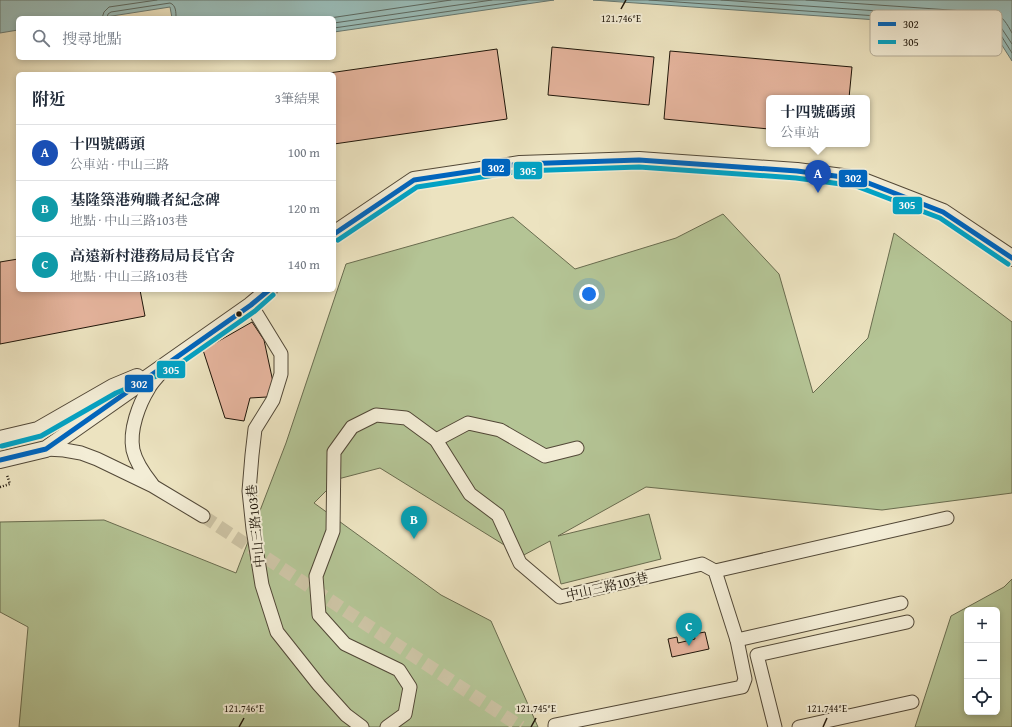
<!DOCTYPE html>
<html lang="zh-TW">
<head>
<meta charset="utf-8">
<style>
  body { margin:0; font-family:"Gentium Book Plus","Noto Serif TC",serif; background:#f6f6f7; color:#1f2937 }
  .controls { position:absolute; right:12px; bottom:12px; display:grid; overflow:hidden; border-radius:6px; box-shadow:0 2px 6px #0003 }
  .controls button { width:36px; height:36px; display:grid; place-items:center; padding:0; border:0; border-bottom:1px solid #e0e1e3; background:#fff; color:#1f2937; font:20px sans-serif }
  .you { position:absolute; left:589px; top:294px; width:14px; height:14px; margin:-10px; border:3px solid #fff; border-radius:50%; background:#1a73e8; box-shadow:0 0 0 6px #1a73e833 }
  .badge { display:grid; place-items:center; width:26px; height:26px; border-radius:50%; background:#8f2418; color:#fff; font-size:13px; font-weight:700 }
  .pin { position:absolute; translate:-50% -33px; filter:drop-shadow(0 1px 2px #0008) }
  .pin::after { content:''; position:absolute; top:21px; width:14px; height:12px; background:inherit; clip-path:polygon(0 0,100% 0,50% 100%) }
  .popup { position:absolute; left:766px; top:95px; width:104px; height:52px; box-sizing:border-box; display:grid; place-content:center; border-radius:6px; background:#fff; filter:drop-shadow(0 1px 3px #0005); font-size:13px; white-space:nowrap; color:#747a83 }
  .popup b { font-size:15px; color:#1f2937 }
  .popup::after { content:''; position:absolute; left:50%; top:100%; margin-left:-8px; border:8px solid transparent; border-top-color:#fff }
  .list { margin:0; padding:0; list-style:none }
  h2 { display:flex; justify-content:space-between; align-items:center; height:52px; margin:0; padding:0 16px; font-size:17px }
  h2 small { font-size:13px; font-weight:400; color:#747a83 }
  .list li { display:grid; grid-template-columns:26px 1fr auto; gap:12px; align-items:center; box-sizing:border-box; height:56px; padding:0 16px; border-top:1px solid #e0e1e3 }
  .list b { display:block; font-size:15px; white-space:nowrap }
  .list p { margin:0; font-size:13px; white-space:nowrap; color:#747a83 }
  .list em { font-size:13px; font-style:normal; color:#747a83 }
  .icon { flex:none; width:22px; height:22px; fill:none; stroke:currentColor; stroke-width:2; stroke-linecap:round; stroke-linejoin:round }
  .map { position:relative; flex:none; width:1012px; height:727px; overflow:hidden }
  .search { position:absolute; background:#fff; box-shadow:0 2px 6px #0003; left:16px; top:16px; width:320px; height:44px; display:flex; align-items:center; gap:10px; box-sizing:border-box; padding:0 14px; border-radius:6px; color:#747a83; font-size:15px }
  .panel { position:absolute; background:#fff; box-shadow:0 2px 6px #0003; left:16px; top:72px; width:320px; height:220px; border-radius:6px }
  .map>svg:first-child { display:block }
  .green { fill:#b4c495; stroke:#696c4f; fill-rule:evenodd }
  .water { fill:#9abdb9; stroke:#687a73 }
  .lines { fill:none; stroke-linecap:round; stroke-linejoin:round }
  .shore { stroke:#5c6961; stroke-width:1 }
  .building { fill:#e5b49d; stroke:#1e1509 }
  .minor-tunnel { stroke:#cdc4a5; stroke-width:13; stroke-dasharray:13 6; stroke-linecap:butt }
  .minor-casing { stroke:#524837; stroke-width:15 }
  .tertiary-casing { stroke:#524837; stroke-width:18 }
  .path { stroke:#1e1509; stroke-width:2.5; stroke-dasharray:1 2; stroke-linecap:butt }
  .minor { stroke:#f3edd6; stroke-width:13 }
  .tertiary { stroke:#f3edd6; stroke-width:16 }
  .bus-1-casing { stroke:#f3edd6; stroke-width:8 }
  .bus-2-casing { stroke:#f3edd6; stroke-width:8 }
  .bus-1 { stroke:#0065bd; stroke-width:5 }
  .bus-2 { stroke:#02a2c4; stroke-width:5 }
  .ticks { fill:none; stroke:#1e1509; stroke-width:1.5 }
  .bus-dot { fill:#1e1509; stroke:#f3edd6; stroke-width:1.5 }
  .labels { text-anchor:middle; stroke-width:4; stroke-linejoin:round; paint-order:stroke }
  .street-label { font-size:13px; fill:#1e1509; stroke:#f3edd6 }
  .key { fill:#f3edd6; stroke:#b3ac98; stroke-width:1 }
  .key-label { font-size:11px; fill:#1e1509 }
  .ticks-label { font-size:10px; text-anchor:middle; fill:#1e1509; stroke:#f3edd6; stroke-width:4; stroke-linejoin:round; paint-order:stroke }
  .line-badge { stroke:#f3edd6; stroke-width:1.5 }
  .badge-label { font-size:11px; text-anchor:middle; font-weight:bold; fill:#fff }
</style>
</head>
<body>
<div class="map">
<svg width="1012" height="727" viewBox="0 0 1012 727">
  <rect width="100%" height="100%" fill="#ece3c0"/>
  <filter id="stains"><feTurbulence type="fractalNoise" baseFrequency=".005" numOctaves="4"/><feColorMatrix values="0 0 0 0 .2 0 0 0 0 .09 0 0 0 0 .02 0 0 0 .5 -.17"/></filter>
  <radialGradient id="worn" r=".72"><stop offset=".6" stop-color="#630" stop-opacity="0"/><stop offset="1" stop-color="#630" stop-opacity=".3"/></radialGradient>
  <g class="green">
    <path d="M723,214L779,274L813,393L868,338L894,233L1012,322V493L882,510L646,487L558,536L649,514L661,559L561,584L550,541L522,556L380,468L338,479L314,503L441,595L491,621L538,727H19L28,627L0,612V522L104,520L236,573L286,443L346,264L513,217L575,269L676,238Z"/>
    <path d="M1012,579V727H915L951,616L1004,587ZM967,610H997V712H967Z"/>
  </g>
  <g class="water">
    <path d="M0,0H554L334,32V18H172L170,7L99,18H18V30L0,33Z"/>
    <path d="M593,0H1012V61L991,28Z"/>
  </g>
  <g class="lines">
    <g class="shore">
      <path d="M649,0L991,24L995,26L1012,53"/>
      <path d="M721,0L992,19L998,23L1012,44"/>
      <path d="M806,0L993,13C1003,16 1007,24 1012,33"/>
      <path d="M102,18L104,12L109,7L157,0"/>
      <path d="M107,18L108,14L111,12L170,3C176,5 176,12 176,18"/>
      <path d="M330,18L451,0"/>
      <path d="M334,23L492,0"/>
      <path d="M334,28L527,0"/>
    </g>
  </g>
  <g class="building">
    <path d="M552,47L654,57L649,105L548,95Z"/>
    <path d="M497,49L507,119L334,144V74H322Z"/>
    <path d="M670,51L852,67L849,98H769V129L664,119Z"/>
    <path d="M18,259V290H140L145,316L0,344V262Z"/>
    <path d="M252,322L264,340L273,382L267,397L250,398L244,421L225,418L203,350Z"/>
    <path d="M705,632L709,649L672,657L668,639L677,637L678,643L695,639L694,634Z"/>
  </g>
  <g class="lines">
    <path class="minor-tunnel" d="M203,516L521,727"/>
    <g class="minor-casing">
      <g id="minor">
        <path d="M251,305L281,354V374L273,400L255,429L252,455L249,491L253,529L262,585L277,632L319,685L346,715L362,727"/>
        <path d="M436,440L468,423L500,430L545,456L577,448"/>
        <path d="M46,449L64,450L81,453L97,459L153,486L203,516"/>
        <path d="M152,484C144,474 136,463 133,450C129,430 139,404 149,388C152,382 158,377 162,371"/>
        <path d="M715,571L947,518"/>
        <path d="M737,640L901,603"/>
        <path d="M387,727L405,714L410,687L399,670L345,644L319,615L316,576L333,531L334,452L352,427L376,415L406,418L436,440L470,494L498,515L520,563L560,597L702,564L715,571L737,640L745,679L742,687L555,725V727"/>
        <path d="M775,727L757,655L907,622"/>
        <path d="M799,727L912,702"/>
      </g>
    </g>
    <g class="tertiary-casing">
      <g id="tertiary">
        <path d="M334,234L414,180L520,164L639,160L797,171L858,179L943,212L1012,258"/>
        <path d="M0,439L38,430L113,387L137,377"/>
        <path d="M0,460L46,449L251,305L269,290"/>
      </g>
    </g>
    <path class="path" d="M0,487L10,484L7,475"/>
    <use href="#minor" class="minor"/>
    <use href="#tertiary" class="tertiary"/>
    <g class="bus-1-casing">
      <g id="bus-1">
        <path d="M334,234L414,180L520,164L639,160L797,171L858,179L943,212L1012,258"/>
        <path d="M0,460L46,449L251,305L269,290"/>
      </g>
    </g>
    <g class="bus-2-casing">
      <g id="bus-2">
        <path d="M338,240L417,187L521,171L639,167L796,178L856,186L940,218L1008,264"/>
        <path d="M2,446L41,436L116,393L171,370L255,311L273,295"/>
      </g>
    </g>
    <use href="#bus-1" class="bus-1"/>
    <use href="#bus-2" class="bus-2"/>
  </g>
  <path class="ticks" d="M621,9L626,0M239,727L244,718M531,727L536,718M823,727L827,718"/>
  <circle class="bus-dot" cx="239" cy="314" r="3.5"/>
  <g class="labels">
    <g class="street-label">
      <text transform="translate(255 526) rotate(-96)" y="5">中山三路103巷</text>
      <text transform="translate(607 586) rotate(-13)" y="5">中山三路103巷</text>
    </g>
  </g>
  <rect x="870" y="10" width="132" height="46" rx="6" class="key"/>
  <rect x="878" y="22" width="18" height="4" fill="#0065bd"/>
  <rect x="878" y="40" width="18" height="4" fill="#02a2c4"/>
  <g class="key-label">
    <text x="903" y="28">302</text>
    <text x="903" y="46">305</text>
  </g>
  <g class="ticks-label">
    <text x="621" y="22">121.746°E</text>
    <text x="244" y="712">121.746°E</text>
    <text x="536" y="712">121.745°E</text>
    <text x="827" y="712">121.744°E</text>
  </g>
  <g class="line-badge">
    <rect x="481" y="158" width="30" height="19" rx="4" fill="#0065bd"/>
    <rect x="513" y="161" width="30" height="19" rx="4" fill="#02a2c4"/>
    <rect x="838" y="169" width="30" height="19" rx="4" fill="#0065bd"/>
    <rect x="892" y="196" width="31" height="19" rx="4" fill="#02a2c4"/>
    <rect x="156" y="360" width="30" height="19" rx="4" fill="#02a2c4"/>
    <rect x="124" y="374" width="30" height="19" rx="4" fill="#0065bd"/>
  </g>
  <g class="badge-label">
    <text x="496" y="172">302</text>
    <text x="528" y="175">305</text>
    <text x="853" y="182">302</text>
    <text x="907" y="209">305</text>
    <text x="171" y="374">305</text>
    <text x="139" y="388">302</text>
  </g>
  <rect width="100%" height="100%" filter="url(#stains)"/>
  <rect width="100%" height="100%" fill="url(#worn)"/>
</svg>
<div class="controls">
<button>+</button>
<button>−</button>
<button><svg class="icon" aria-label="locate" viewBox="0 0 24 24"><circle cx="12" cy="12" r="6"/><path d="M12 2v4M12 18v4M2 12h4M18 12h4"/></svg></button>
</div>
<div class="you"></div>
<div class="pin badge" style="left:818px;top:193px;background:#1a4fb4">A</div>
<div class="popup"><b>十四號碼頭</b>公車站</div>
<div class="pin badge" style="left:414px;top:539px;background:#0f9aa8">B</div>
<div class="pin badge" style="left:689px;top:646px;background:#0f9aa8">C</div>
<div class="search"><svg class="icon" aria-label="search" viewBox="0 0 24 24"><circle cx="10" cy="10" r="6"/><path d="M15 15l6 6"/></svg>搜尋地點</div>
<section class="panel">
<h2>附近<small>3筆結果</small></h2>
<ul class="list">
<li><span class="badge" style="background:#1a4fb4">A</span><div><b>十四號碼頭</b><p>公車站 · 中山三路</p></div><em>100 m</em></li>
<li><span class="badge" style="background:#0f9aa8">B</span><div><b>基隆築港殉職者紀念碑</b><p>地點 · 中山三路103巷</p></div><em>120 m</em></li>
<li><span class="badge" style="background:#0f9aa8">C</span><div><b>高遠新村港務局局長官舍</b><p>地點 · 中山三路103巷</p></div><em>140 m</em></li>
</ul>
</section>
</div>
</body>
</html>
